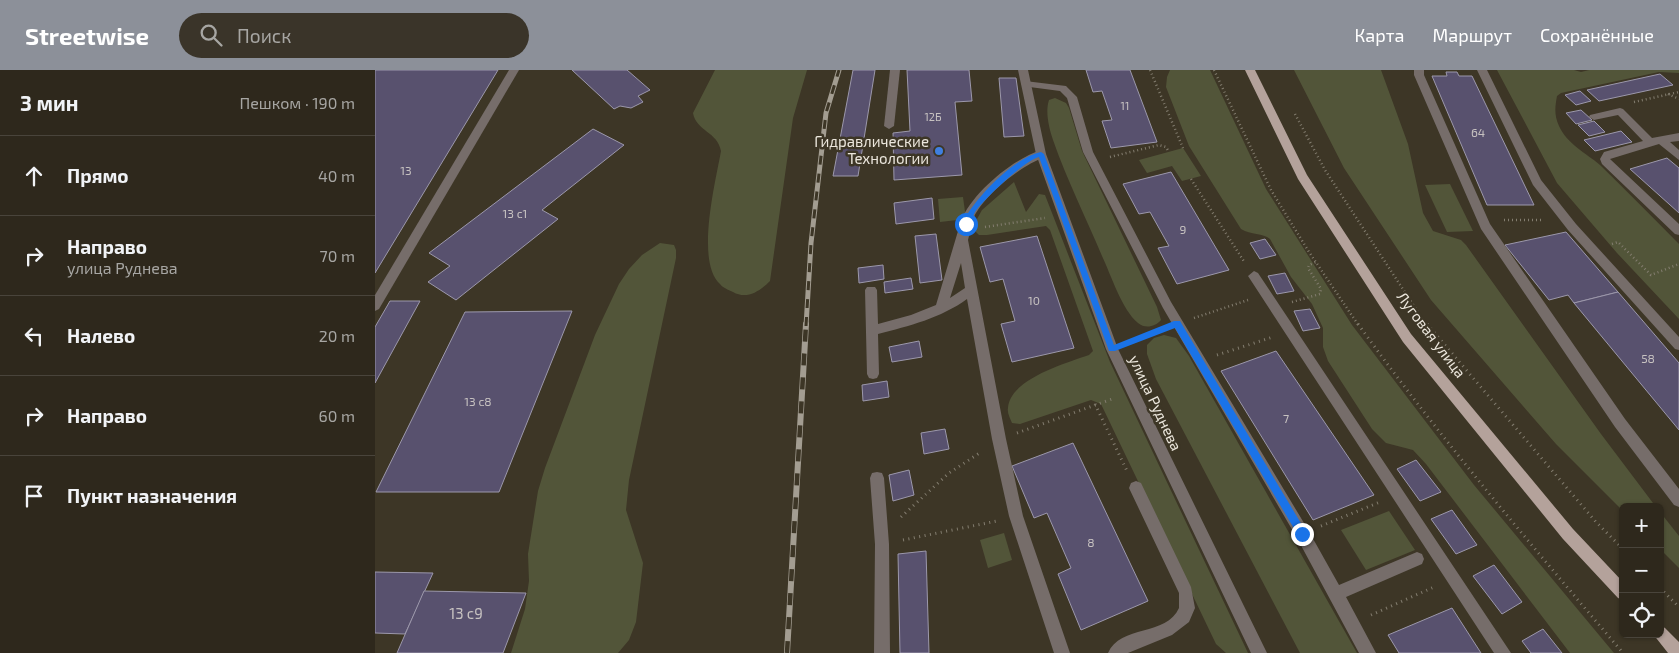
<!DOCTYPE html>
<html lang="ru">
<head>
<meta charset="utf-8">
<style>
  body { margin:0; font-family:"Exo 2",sans-serif; background:#3a3429; color:#f1f3f6 }
  .controls { position:absolute; right:15px; bottom:15px; display:grid; overflow:hidden; border-radius:8px; box-shadow:0 1px 4px #0004 }
  .controls button { width:45px; height:45px; display:grid; place-items:center; padding:0; border:0; border-bottom:1px solid #49443b; background:#2e281c; color:#f1f3f6; font:25px sans-serif }
  .stop { position:absolute; width:15px; height:15px; margin:-11px; border:4px solid #1a73e8; border-radius:50%; background:#fff }
  .stop.end { background:#1a73e8; border-color:#fff; box-shadow:0 1px 5px #0008 }
  .list { margin:0; padding:0; list-style:none }
  h2 { display:flex; justify-content:space-between; align-items:center; height:65px; margin:0; padding:0 20px; font-size:21px }
  h2 small { font-size:16px; font-weight:400; color:#a7a6a3 }
  .list li { display:grid; grid-template-columns:32px 1fr auto; gap:15px; align-items:center; box-sizing:border-box; height:80px; padding:0 20px; border-top:1px solid #49443b }
  .list b { display:block; font-size:19px; white-space:nowrap }
  .list p { margin:0; font-size:16px; white-space:nowrap; color:#a7a6a3 }
  .list em { font-size:16px; font-style:normal; color:#a7a6a3 }
  .icon { flex:none; width:28px; height:28px; fill:none; stroke:currentColor; stroke-width:2; stroke-linecap:round; stroke-linejoin:round }
  .map { position:relative; flex:none; width:1304px; height:583px; overflow:hidden }
  header { display:flex; align-items:center; gap:30px; box-sizing:border-box; height:70px; padding:0 25px; background:#8c9099; color:#fff }
  header strong { font-size:24px }
  nav { display:flex; gap:28px; margin-inline-start:auto; font-size:18px }
  .search { width:350px; height:45px; background:#3a3429; display:flex; align-items:center; gap:12px; box-sizing:border-box; padding:0 18px; border-radius:28px; color:#a7a6a3; font-size:19px }
  main { display:flex }
  aside { flex:1; background:#2e281c }
  .map>svg:first-child { display:block }
  .green { fill:#525539 }
  .building { fill:#58516e; stroke:#9c98ab }
  .lines { fill:none; stroke-linecap:round; stroke-linejoin:round }
  .path-far1 { stroke:#837d6f; stroke-width:2.5; stroke-dasharray:1 3; stroke-linecap:butt }
  .path { stroke:#837d6f; stroke-width:3; stroke-dasharray:1 4.5; stroke-linecap:butt }
  .lane { fill:#766d6a; fill-rule:evenodd }
  .street { fill:#766d6a; fill-rule:evenodd }
  .primary { fill:#b4a29b; fill-rule:evenodd }
  .rail-far1-casing { stroke:#a39d91; stroke-width:5 }
  .rail-casing { stroke:#a39d91; stroke-width:6 }
  .rail-far1 { stroke:#3d3626; stroke-width:3; stroke-dasharray:9; stroke-linecap:butt }
  .rail { stroke:#3d3626; stroke-width:4.5; stroke-dasharray:12; stroke-linecap:butt }
  .route { fill:#1a73e8 }
  .shop-dot { fill:#3f7fe0; stroke:#3d3626; stroke-width:2 }
  .labels { text-anchor:middle; stroke-width:5; stroke-linejoin:round; paint-order:stroke }
  .far-number-label { font-size:11px; fill:#c7c2c1 }
  .number-label { font-size:12px; fill:#c7c2c1 }
  .poi-label { font-size:15px; fill:#ece7dd; stroke:#3d3626; text-anchor:end }
  .street-label { font-size:15px; fill:#ece7dd; stroke:#3d3626 }
  .near-number-label { font-size:15px; fill:#c7c2c1 }
</style>
</head>
<body>
<header>
<strong>Streetwise</strong>
<div class="search"><svg class="icon" aria-label="search" viewBox="0 0 24 24"><circle cx="10" cy="10" r="6"/><path d="M15 15l6 6"/></svg>Поиск</div>
<nav><a>Карта</a><a>Маршрут</a><a>Сохранённые</a></nav>
</header>
<main>
<aside>
<h2>3 мин<small>Пешком · 190 m</small></h2>
<ul class="list">
<li><svg class="icon" aria-label="ahead" viewBox="0 0 24 24"><path d="M12 20V5M6 11l6-6 6 6"/></svg><div><b>Прямо</b></div><em>40 m</em></li>
<li><svg class="icon" aria-label="right" viewBox="0 0 24 24"><path d="M7 20v-9h11M14 6l5 5-5 5"/></svg><div><b>Направо</b><p>улица Руднева</p></div><em>70 m</em></li>
<li><svg class="icon" aria-label="left" viewBox="0 0 24 24"><path d="M17 20v-9H6M10 6l-5 5 5 5"/></svg><div><b>Налево</b></div><em>20 m</em></li>
<li><svg class="icon" aria-label="right" viewBox="0 0 24 24"><path d="M7 20v-9h11M14 6l5 5-5 5"/></svg><div><b>Направо</b></div><em>60 m</em></li>
<li><svg class="icon" aria-label="arrive" viewBox="0 0 24 24"><path d="M6 21V4h12l-3 4 3 4H6"/></svg><div><b>Пункт назначения</b></div></li>
</ul>
</aside>
<div class="map">
<svg width="1304" height="583" viewBox="0 0 1304 583">
  <rect width="100%" height="100%" fill="#3d3626"/>
  <g class="green">
    <path d="M340,0H432L418,48L395,211C385,221 372,230 358,222C354,220 348,218 345,214C320,192 341,110 346,81C343,62 321,61 318,43Z"/>
    <path d="M795,0H835L891,119L977,255L1099,415L1239,583H1195L1051,394L1038,380L1011,373L997,359L953,291L948,277V258L937,234L916,207L895,169C888,163 876,165 866,159L814,76L791,17L792,7Z"/>
    <path d="M919,0H1006L1033,74L1048,143L1058,161L1086,170L1091,175L1226,364L1281,437H1248V441L1181,374L1056,230L969,98Z"/>
    <path d="M1122,0H1199L1206,2L1214,0H1304V3L1284,2L1186,23L1182,26C1180,37 1179,45 1184,56C1192,74 1211,83 1225,95C1252,121 1278,148 1304,174V249L1242,183L1182,113Z"/>
    <path d="M680,28L691,33L694,38L707,81L782,237L786,250C780,257 770,259 763,253C747,240 736,205 727,186C711,148 692,110 678,70C674,58 670,42 674,30Z"/>
    <path d="M808,78L826,106L807,111L797,96L772,103L764,90Z"/>
    <path d="M639,112L651,142L664,124L670,125L735,292L873,583H851L841,574L726,334L716,330L645,354L637,353C635,348 632,343 633,338C635,309 691,293 714,285L718,281L675,160L671,156L612,165H604L597,158L607,140Z"/>
    <path d="M1075,114L1098,161L1072,162L1050,115Z"/>
    <path d="M588,127L591,149L565,152L563,129Z"/>
    <path d="M285,173L299,175L301,180V188L254,410L251,440L268,493L261,552L254,570L243,583H136L150,539L154,511L153,484L163,421L170,398L220,265L244,214L254,199L267,185Z"/>
    <path d="M789,265L801,268L814,286L982,583H925L781,309L772,284V275L779,268Z"/>
    <path d="M1014,441L1040,480L991,500L966,460Z"/>
    <path d="M1285,442L1304,466V498L1285,479Z"/>
    <path d="M629,463L637,490L613,498L605,470Z"/>
  </g>
  <g class="building">
    <path d="M0,0H123L0,203Z"/>
    <path d="M197,0H252L275,20L263,26L268,32L256,38L245,36L239,39Z"/>
    <path d="M478,0H500L483,106H458Z"/>
    <path d="M532,0H594L597,31L580,32L587,105L519,110L518,63L535,61Z"/>
    <path d="M711,0H755L782,72L736,78L727,51L737,50L727,21L718,22Z"/>
    <path d="M1071,2H1082L1084,6H1097L1159,135H1112L1057,6H1072Z"/>
    <path d="M1285,4L1298,15L1224,31L1212,20Z"/>
    <path d="M624,8H641L649,66L629,67Z"/>
    <path d="M1205,21L1216,31L1201,35L1190,25Z"/>
    <path d="M1206,40L1217,50L1201,54L1191,43Z"/>
    <path d="M1219,51L1230,62L1214,66L1203,55Z"/>
    <path d="M218,59L249,75L167,140L183,149L81,230L53,212L75,196L54,183Z"/>
    <path d="M1246,61L1257,72L1220,81L1209,70Z"/>
    <path d="M1292,88L1304,98V143L1255,99Z"/>
    <path d="M796,102L854,200L802,214L783,178L794,176L775,142L764,144L748,114Z"/>
    <path d="M557,128L559,149L521,154L519,133Z"/>
    <path d="M1191,162L1243,222L1199,233L1193,225L1174,230L1130,175Z"/>
    <path d="M561,164L567,210L545,213L540,166Z"/>
    <path d="M662,166L699,278L637,292L626,254L640,251L628,209L615,212L605,177Z"/>
    <path d="M890,169L901,185L885,189L875,173Z"/>
    <path d="M508,195L509,209L484,213L483,198Z"/>
    <path d="M910,203L919,221L902,224L893,206Z"/>
    <path d="M536,208L538,219L510,223L509,212Z"/>
    <path d="M1243,222L1304,293V360L1199,233Z"/>
    <path d="M15,231H45L0,313V257Z"/>
    <path d="M935,239L945,258L928,261L919,241Z"/>
    <path d="M197,241L124,422H1L90,242Z"/>
    <path d="M544,271L547,287L517,292L514,277Z"/>
    <path d="M901,281L931,325L999,425L938,450L846,301Z"/>
    <path d="M512,311L514,327L488,331L487,315Z"/>
    <path d="M570,359L574,379L549,384L546,363Z"/>
    <path d="M698,373L773,531L706,560L683,504L696,498L672,443L659,448L637,396Z"/>
    <path d="M1041,390L1066,422L1045,431L1022,399Z"/>
    <path d="M534,400L539,425L518,431L514,405Z"/>
    <path d="M1077,440L1102,475L1081,484L1056,449Z"/>
    <path d="M551,481L554,583H525L523,484Z"/>
    <path d="M1119,495L1147,532L1127,544L1098,506Z"/>
    <path d="M0,502L58,503L30,564L0,563Z"/>
    <path d="M49,521L151,523L128,583H22Z"/>
    <path d="M1077,538L1106,583H1024L1013,565Z"/>
    <path d="M1168,559L1187,583H1156L1147,571Z"/>
  </g>
  <g class="lines">
    <g class="path-far1">
      <path d="M775,0L808,78"/>
      <path d="M839,0L896,120L934,182L984,256"/>
      <path d="M1293,24L1304,29"/>
      <path d="M1259,32L1304,22"/>
      <path d="M920,44L950,100L1052,256"/>
      <path d="M735,87L784,75L791,77L794,82"/>
      <path d="M816,109L870,193"/>
      <path d="M1129,150H1167"/>
      <path d="M610,157L670,148"/>
      <path d="M1237,174L1243,172L1276,205L1304,194"/>
      <path d="M917,232L945,224L946,219L933,198L934,195L941,192"/>
      <path d="M819,248L873,230"/>
    </g>
    <g class="path">
      <path d="M983,254C1066,369 1157,476 1248,583"/>
      <path d="M1052,254L1221,452L1248,479"/>
      <path d="M754,272L785,260"/>
      <path d="M842,285L898,267"/>
      <path d="M720,334L752,401"/>
      <path d="M642,363L740,328"/>
      <path d="M526,447L574,403L606,382"/>
      <path d="M946,456L1005,432"/>
      <path d="M528,470L622,451"/>
      <path d="M1285,518L1304,537"/>
      <path d="M996,545L1059,517"/>
    </g>
    <g class="lane">
      <path d="M134,0H144L4,239L0,241V225Z"/>
      <path d="M515,0H525L519,56L514,59L509,56Z"/>
      <path d="M1102,0H1112L1166,110L1201,154L1304,267V280L1300,279L1193,160L1158,115Z"/>
      <path d="M650,11L691,16L702,27L718,82L796,232L932,458L964,515L1042,482L1047,484L1049,489L1047,494L971,527L1001,583H984L922,468L788,238L708,82L692,28L685,21L647,16V12Z"/>
      <path d="M1245,38L1248,39L1277,68L1304,63V71L1295,72L1304,80V90L1284,74L1235,89L1304,154V165L1300,164L1227,94L1225,89L1229,82L1268,71L1243,45L1219,50L1214,47L1215,45Z"/>
      <path d="M666,80L671,84L670,87C647,95 610,124 599,147C596,154 595,163 593,170L631,369L648,446L695,583H679L634,446L617,369L592,229C566,248 534,256 503,264L504,304L502,308L498,309L494,308L492,304L490,220L492,217H500L502,220L503,254L536,245L561,235L586,151C597,123 638,89 666,80ZM586,193L590,218L575,228Z"/>
      <path d="M879,201L883,203L1136,583H1119L875,209L873,206Z"/>
      <path d="M502,402L507,403L509,408L514,474L515,583H499L500,474L495,408L497,403Z"/>
      <path d="M761,411L766,413L816,517L820,538L814,552L797,565L753,583H733C745,555 792,566 804,538V523L754,418L756,413Z"/>
    </g>
    <g class="street">
      <path d="M643,0H653L671,84L743,279L892,583H876L731,279L661,84Z"/>
      <path d="M1039,0H1049V5L1115,154L1250,349L1304,419V437L1299,435L1240,357L1106,159L1039,5Z"/>
    </g>
    <g class="primary">
      <path d="M870,0H880L932,105L1036,264L1198,459L1248,512V530L1243,528L1188,469L1028,272L923,109Z"/>
      <path d="M1285,555L1290,558L1304,572V583H1293L1278,564H1285Z"/>
    </g>
    <g class="rail-far1-casing">
      <path id="rail-far1" d="M431,256L436,173L451,43L464,0"/>
    </g>
    <g class="rail-casing">
      <path id="rail" d="M412,583L431,254"/>
    </g>
    <use href="#rail-far1" class="rail-far1"/>
    <use href="#rail" class="rail"/>
  </g>
  <path class="route" d="M666,82L669,84L739,275L799,251H805L930,460V467H924L800,258L740,281H734L664,87C649,91 609,129 600,142C598,146 596,151 593,156H588L587,154C599,129 638,88 666,82Z"/>
  <circle class="shop-dot" cx="564" cy="81" r="5"/>
  <g class="labels">
    <g class="far-number-label">
      <text x="750" y="40">11</text>
      <text x="558" y="51">12Б</text>
    </g>
    <g class="number-label">
      <text x="1103" y="67">64</text>
      <text x="31" y="105">13</text>
      <text x="140" y="148">13 с1</text>
      <text x="808" y="164">9</text>
      <text x="659" y="235">10</text>
      <text x="1273" y="293">58</text>
      <text x="103" y="336">13 с8</text>
      <text x="911" y="353">7</text>
      <text x="716" y="477">8</text>
    </g>
    <g class="poi-label">
      <text x="554" y="77">Гидравлические<tspan x="554" dy="17">Технологии</tspan></text>
    </g>
    <g class="street-label">
      <text transform="translate(1056 265) rotate(53)" y="5">Луговая улица</text>
      <text transform="translate(780 333) rotate(65)" y="5">улица Руднева</text>
    </g>
    <g class="near-number-label">
      <text x="91" y="549">13 с9</text>
    </g>
  </g>
</svg>
<div class="controls">
<button>+</button>
<button>−</button>
<button><svg class="icon" aria-label="locate" viewBox="0 0 24 24"><circle cx="12" cy="12" r="6"/><path d="M12 2v4M12 18v4M2 12h4M18 12h4"/></svg></button>
</div>
<div class="stop" style="left:591px;top:154px"></div>
<div class="stop end" style="left:927px;top:464px"></div>
</div>
</main>
</body>
</html>
